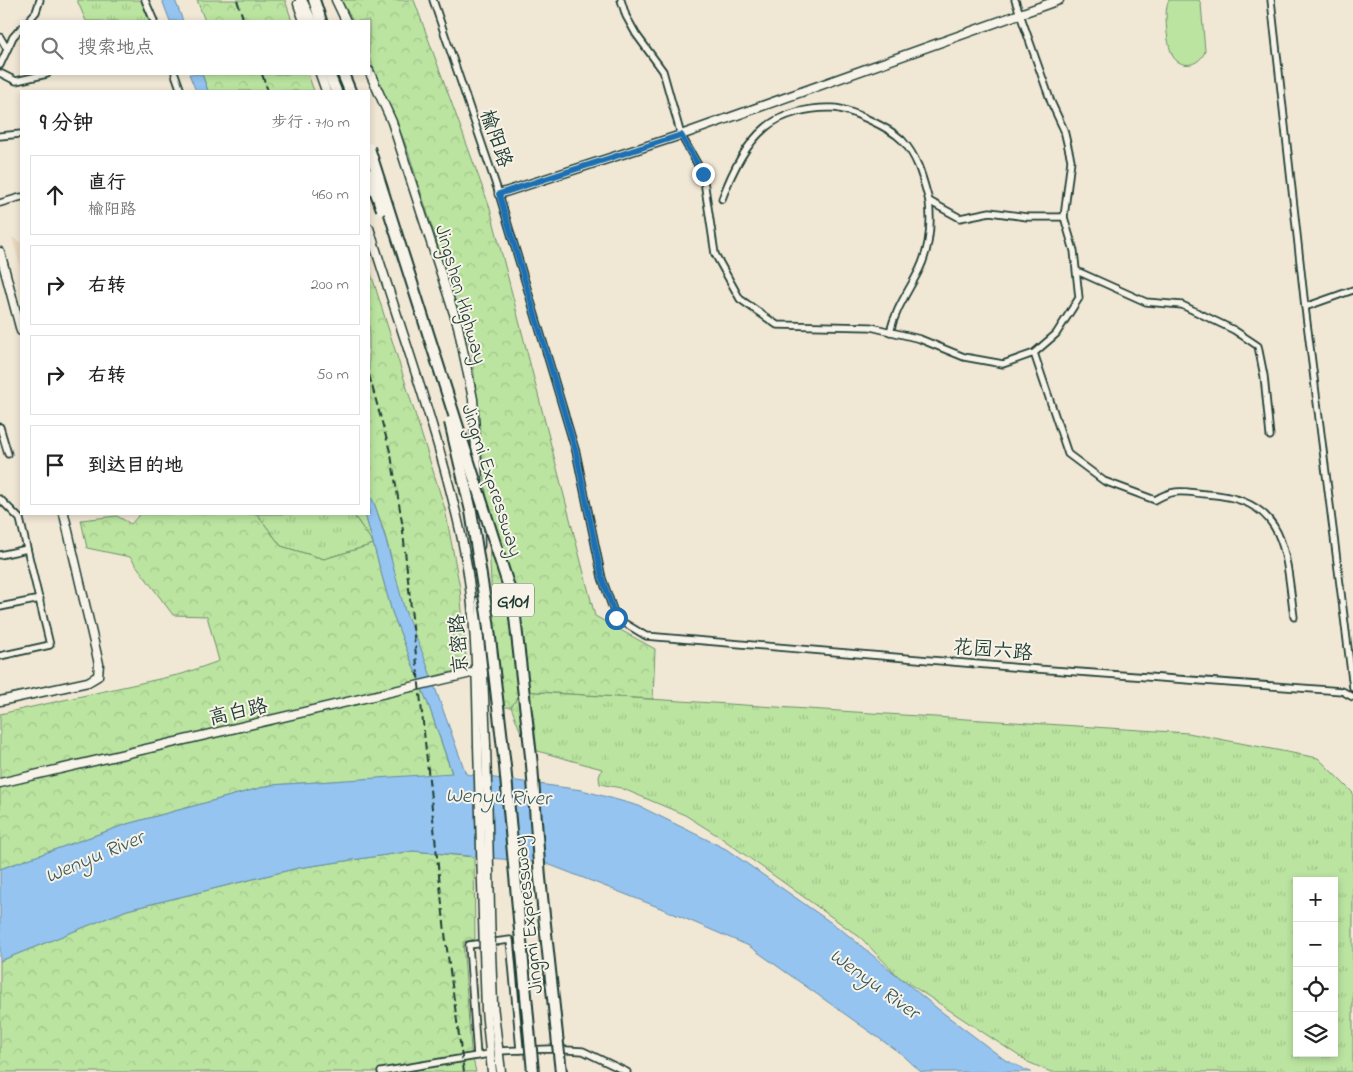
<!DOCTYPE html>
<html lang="zh">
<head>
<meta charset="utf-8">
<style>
  body { margin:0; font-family:"Indie Flower","LXGW WenKai TC",sans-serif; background:#f2f2f2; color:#222 }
  .controls { position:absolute; right:15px; bottom:15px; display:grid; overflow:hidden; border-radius:0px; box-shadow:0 2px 8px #0003 }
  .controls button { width:45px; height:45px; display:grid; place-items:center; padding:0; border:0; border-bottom:1px solid #e0e0e0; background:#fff; color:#222; font:25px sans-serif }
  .stop { position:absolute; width:15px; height:15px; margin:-11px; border:4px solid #1f6fb2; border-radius:50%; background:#fff }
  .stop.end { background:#1f6fb2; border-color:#fff; box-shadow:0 1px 5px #0008 }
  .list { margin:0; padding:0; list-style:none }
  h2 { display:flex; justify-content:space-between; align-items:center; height:65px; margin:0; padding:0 20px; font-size:21px }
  h2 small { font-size:16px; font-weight:400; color:#767676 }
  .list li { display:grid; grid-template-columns:32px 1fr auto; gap:15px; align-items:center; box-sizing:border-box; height:80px; margin:0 10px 10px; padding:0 10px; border:1px solid #e0e0e0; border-radius:0px }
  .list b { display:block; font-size:19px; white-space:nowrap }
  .list p { margin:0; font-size:16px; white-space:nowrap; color:#767676 }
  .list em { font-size:16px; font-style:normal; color:#767676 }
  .icon { flex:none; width:28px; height:28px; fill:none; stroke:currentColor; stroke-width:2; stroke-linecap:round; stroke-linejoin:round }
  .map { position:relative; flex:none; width:1353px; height:1072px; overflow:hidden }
  .search { position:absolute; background:#fff; box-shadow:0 2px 8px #0003; left:20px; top:20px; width:350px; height:55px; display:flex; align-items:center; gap:12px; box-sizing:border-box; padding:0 18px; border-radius:0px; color:#767676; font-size:19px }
  .panel { position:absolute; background:#fff; box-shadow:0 2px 8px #0003; left:20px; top:90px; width:350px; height:425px; border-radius:0px }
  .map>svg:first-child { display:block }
  .built { fill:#ead8bf }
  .grass { fill:url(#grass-tufts); stroke:#6d906a; fill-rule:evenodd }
  .forest { fill:url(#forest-crowns); stroke:#6d906a }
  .garden { fill:#bbe4a0; stroke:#6d906a }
  .water { fill:#95c4f0; stroke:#668ea5 }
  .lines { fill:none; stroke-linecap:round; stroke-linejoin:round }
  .street-casing { stroke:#1f3d34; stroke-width:9 }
  .secondary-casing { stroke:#1f3d34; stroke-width:11 }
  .highway-casing { stroke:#1f3d34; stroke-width:14 }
  .street { stroke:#f7f3e8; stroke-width:5.5 }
  .secondary { stroke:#f7f3e8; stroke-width:8 }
  .highway { stroke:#f7f3e8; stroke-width:10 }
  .rail { stroke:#1f3d34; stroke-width:2; stroke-dasharray:8 4; stroke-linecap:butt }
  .secondary-bridge-casing { stroke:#1f3d34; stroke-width:11; stroke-linecap:butt }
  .highway-bridge-casing { stroke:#1f3d34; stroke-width:14; stroke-linecap:butt }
  .secondary-bridge { stroke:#f7f3e8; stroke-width:8 }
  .highway-bridge { stroke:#f7f3e8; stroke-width:10 }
  .route { stroke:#1f6fb2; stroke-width:6 }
  .labels { text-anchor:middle; stroke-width:4; stroke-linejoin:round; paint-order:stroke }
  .shield { fill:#f7f3e8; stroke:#60746a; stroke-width:1 }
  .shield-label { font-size:19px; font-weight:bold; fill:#1f3d34 }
  .street-label { font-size:20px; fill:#1f3d34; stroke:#f7f3e8 }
  .water-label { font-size:21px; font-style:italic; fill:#37585a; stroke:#f7f3e8 }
</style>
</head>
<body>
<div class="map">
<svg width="1353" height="1072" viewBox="0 0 1353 1072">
  <defs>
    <pattern id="grass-tufts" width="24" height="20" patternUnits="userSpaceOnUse" patternTransform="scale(1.25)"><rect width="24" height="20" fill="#bbe4a0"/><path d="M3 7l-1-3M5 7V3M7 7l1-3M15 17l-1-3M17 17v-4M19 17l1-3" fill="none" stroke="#a0c48a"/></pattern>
    <pattern id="forest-crowns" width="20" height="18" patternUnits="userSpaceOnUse" patternTransform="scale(1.25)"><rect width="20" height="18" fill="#bbe4a0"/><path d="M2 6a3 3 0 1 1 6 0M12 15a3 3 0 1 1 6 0" fill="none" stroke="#a0c48a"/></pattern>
  </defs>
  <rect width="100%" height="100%" fill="#f1e7d5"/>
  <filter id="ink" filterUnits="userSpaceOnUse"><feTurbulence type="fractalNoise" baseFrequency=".02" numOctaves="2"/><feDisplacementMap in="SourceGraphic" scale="10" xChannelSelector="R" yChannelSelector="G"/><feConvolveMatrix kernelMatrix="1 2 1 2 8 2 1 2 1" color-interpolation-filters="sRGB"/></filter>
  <g filter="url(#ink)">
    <path class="built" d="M12,237L21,243V269Z"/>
    <g class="grass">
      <path d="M77,0H141L149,21H86Z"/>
      <path d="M257,514H353L374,544L324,559L281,546Z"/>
      <path d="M522,691L1188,733L1318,758L1353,793V1072H1051L1028,1062L899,977L861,938L720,837L685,815L621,788L600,784L599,777L602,769L527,748L511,707ZM1297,881H1334V1053H1297Z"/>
    </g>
    <g class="forest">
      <path d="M197,0H285L292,21H205Z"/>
      <path d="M341,0H414L490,208L595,616L655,649L653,699L522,691L511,707H500L493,622L487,502L472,354L407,148L369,57V21H353Z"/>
      <path d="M202,74H308L314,91H208Z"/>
      <path d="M369,267L445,509L460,588L467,668L431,677C423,654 411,632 404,609C393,571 387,529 369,493Z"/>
      <path d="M140,514H257L281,546L324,559L374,544L353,514H365L392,612L430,709L452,774L271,785L127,824L0,869V714L182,674L219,661L207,616L173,615L130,557L87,548L81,520L117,516L131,524Z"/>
      <path d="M413,851L474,857L475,939L463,942L471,1050L476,1072H0V961L127,910L298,868Z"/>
    </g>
    <path class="garden" d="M1169,0H1199L1201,4L1205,51C1201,64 1184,70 1174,58C1167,49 1163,9 1169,0Z"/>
    <g class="water">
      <path d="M162,0H175L183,21H170Z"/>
      <path d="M189,74H202L208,91H196Z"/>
      <path d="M369,493L375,505L386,540L405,611L423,654L466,774L582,790L639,806L726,849L843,931L938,1009L1005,1060L1031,1072H921L904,1056L749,946L658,907L545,863L413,851L298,868L127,910L0,961V869L127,824L271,785L452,773L430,709L392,612L365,514H369Z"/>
    </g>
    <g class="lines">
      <g class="street-casing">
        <g id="street">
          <path d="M145,0L154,21"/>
          <path d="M433,0L499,194L576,452L602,578L616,618L646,636L1023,668L1342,691L1353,697"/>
          <path d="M621,0L626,16L636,34L663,71L681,135L703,174L715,254L740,299L777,325L871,327L920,339L964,357L1003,364L1034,353L1056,334L1079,298L1074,251L1064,217L1071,160L1064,130L1051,102L1015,0"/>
          <path d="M1271,0L1305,307L1353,688"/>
          <path d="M28,21L36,12L40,0"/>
          <path d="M0,37L7,49"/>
          <path d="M0,65L13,37L21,28"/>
          <path d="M0,73L16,81L47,74"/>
          <path d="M175,74L181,91"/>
          <path d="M0,136L21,134"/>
          <path d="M722,199C731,174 744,146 765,128C782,113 811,107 833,108C850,109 890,128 902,140C918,157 923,179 929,201L960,218L990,212L1027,217H1064"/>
          <path d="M0,203L21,197"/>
          <path d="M1077,271L1146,302L1182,305L1234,330L1258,346L1264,376L1270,436"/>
          <path d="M1305,307L1353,290"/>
          <path d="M890,332C895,311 906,295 916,276C929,253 932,227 929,201"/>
          <path d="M1034,353L1068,454L1104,481L1155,500C1175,488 1184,492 1206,494C1288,499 1285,551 1294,617"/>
          <path d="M0,427L8,454"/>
          <path d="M0,499L20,519L50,645L0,656"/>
          <path d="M0,555L27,549"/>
          <path d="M0,607L40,599"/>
          <path d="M498,1051L550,1049L583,1051L627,1072"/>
          <path d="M477,1056L469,945L510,940L520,1050"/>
          <path d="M381,1072L489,1054"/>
        </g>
      </g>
      <g class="secondary-casing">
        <g id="secondary">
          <path d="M336,0L346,21"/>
          <path d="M298,4L304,21"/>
          <path d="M369,71L392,122L458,326L473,399L478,481"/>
          <path d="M320,74L326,91"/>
          <path d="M499,194L681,135L1059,0"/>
          <path d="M369,228C400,328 437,428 460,530C476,600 477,673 478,745"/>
          <path d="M0,252L21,331"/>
          <path d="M479,502L480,546"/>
          <path d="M480,600L486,745"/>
          <path d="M0,701L88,682L98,676L99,664L64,514"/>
          <path d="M0,783L480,671"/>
          <path d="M484,951L486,1010L492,1072"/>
          <path d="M491,951L493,1005L501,1072"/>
        </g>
      </g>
      <g class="highway-casing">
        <g id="highway">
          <path d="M301,0L311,21"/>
          <path d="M314,0L321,21"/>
          <path d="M329,74L336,91"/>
          <path d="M343,74L350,91"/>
        </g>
      </g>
      <use href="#street" class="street"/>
      <use href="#secondary" class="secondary"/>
      <use href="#highway" class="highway"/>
      <g class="rail">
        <path d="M237,0L244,21"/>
        <path d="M262,74L268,91"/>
        <path d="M369,375L391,455L402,522L446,942L464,1072"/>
      </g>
      <g class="secondary-bridge-casing">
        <g id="secondary-bridge">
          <path d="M478,745L484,951"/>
          <path d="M486,745L491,951"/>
        </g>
      </g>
      <g class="highway-bridge-casing">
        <g id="highway-bridge">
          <path d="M369,148L513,600L532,765L540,878L561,1072"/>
          <path d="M369,174L382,209"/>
          <path d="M450,422L471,511L488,621L505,766L533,1072"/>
        </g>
      </g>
      <use href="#secondary-bridge" class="secondary-bridge"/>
      <use href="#highway-bridge" class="highway-bridge"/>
    </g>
  </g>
  <g class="lines" filter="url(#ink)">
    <path class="route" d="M616,618L602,578L576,452L499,194L681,135L703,174"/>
  </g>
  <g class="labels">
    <rect class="shield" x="492" y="583.5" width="42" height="33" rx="4"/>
    <g class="shield-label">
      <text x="513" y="607">G101</text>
    </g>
    <g class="street-label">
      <text transform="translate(497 138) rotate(71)" y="7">榆阳路</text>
      <text transform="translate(462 294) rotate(74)" y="7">Jingshen Highway</text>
      <text transform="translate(493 480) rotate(72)" y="7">Jingmi Expressway</text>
      <text transform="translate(458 644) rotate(-94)" y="7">京密路</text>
      <text transform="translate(993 649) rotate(5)" y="7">花园六路</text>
      <text transform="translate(238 711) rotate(-13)" y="7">高白路</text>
      <text transform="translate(527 915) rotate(-96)" y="7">Jingmi Expressway</text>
    </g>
    <g class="water-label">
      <text transform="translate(498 796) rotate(2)" y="7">Wenyu River</text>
      <text transform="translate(94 856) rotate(-23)" y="7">Wenyu River</text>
      <text transform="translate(875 983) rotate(36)" y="7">Wenyu River</text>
    </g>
  </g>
</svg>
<div class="controls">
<button>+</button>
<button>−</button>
<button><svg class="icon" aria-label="locate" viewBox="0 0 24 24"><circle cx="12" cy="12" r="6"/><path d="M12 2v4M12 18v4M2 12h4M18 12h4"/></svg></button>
<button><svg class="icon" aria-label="layers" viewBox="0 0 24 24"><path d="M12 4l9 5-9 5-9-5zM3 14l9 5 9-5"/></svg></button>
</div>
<div class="stop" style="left:616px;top:618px"></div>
<div class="stop end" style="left:703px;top:174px"></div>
<div class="search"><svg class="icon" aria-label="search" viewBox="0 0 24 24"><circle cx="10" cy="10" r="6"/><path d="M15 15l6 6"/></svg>搜索地点</div>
<section class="panel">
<h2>9 分钟<small>步行 · 710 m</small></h2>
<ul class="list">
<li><svg class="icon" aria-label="ahead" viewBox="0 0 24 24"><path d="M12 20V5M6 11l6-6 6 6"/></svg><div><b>直行</b><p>榆阳路</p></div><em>460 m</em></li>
<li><svg class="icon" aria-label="right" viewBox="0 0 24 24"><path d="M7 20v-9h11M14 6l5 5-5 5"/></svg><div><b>右转</b></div><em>200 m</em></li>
<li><svg class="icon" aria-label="right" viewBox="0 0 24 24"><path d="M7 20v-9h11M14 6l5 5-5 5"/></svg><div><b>右转</b></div><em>50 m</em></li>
<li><svg class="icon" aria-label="arrive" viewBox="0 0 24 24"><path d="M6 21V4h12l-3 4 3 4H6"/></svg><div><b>到达目的地</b></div></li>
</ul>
</section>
</div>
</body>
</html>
